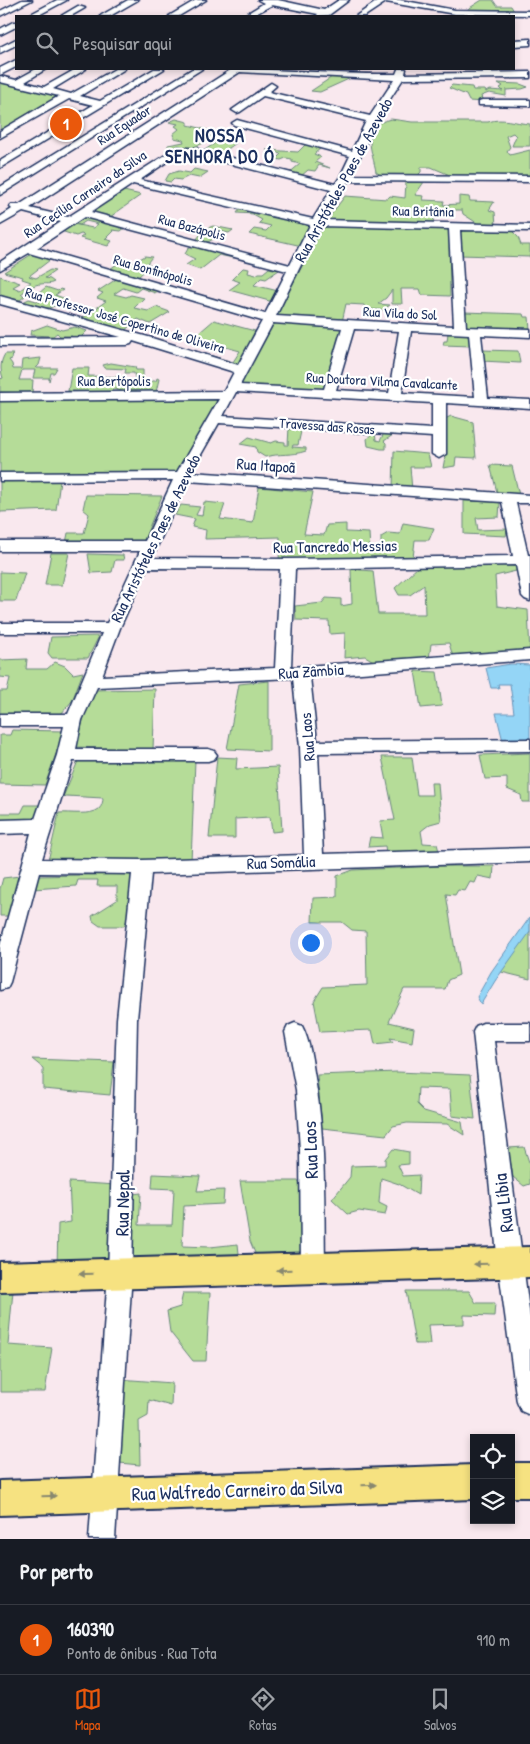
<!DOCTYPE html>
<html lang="pt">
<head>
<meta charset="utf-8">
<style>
  body { margin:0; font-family:"Patrick Hand",sans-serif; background:#20242c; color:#f1f3f6 }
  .controls { position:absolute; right:15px; bottom:15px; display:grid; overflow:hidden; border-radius:0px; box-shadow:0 2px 8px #0003 }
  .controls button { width:45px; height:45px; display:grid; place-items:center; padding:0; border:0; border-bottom:1px solid #363941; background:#171b24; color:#f1f3f6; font:25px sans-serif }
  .you { position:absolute; left:310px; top:942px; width:18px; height:18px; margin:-12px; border:4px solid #fff; border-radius:50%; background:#1a73e8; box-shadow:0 0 0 8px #1a73e833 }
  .badge { display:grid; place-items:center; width:32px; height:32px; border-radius:50%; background:#ea580c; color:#fff; font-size:16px; font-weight:700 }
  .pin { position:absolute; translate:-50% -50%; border:2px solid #fff; box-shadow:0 1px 5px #0006 }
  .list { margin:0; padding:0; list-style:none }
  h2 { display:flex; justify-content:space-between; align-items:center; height:65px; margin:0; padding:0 20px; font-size:21px }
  h2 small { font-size:16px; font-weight:400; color:#9ea1a6 }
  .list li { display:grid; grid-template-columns:32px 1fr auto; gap:15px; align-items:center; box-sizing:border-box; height:70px; padding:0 20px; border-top:1px solid #363941 }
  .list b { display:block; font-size:19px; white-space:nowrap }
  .list p { margin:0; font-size:16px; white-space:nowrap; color:#9ea1a6 }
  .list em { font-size:16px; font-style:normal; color:#9ea1a6 }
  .icon { flex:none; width:28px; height:28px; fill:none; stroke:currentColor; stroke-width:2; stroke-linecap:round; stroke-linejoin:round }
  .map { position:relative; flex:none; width:530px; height:1539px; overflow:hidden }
  .search { position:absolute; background:#171b24; box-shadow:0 2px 8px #0003; left:15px; right:15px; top:15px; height:55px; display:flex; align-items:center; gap:12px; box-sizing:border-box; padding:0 18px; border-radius:0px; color:#9ea1a6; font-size:19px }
  .sheet { height:135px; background:#171b24 }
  nav { display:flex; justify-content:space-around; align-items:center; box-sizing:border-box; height:70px; border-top:1px solid #363941; background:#171b24; font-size:14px; color:#9ea1a6 }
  nav a { display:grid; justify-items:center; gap:2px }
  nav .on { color:#ea580c }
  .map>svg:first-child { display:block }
  .green { fill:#b5dc98; stroke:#68867b }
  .water { fill:#94d5f6; stroke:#6493b9 }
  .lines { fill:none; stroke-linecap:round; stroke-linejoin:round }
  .minor-casing { stroke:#1b2f5e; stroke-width:3 }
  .major-casing { stroke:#1b2f5e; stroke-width:4 }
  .minor { fill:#fff; fill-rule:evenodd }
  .major { fill:#f6e281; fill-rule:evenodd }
  .oneway { fill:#888870 }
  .labels { text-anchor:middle; stroke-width:4.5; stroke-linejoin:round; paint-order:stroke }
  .far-street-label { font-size:14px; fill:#1b2f5e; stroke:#fff }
  .street-label { font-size:16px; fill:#1b2f5e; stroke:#fff }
  .far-district-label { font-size:18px; font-weight:bold; letter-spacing:1px; fill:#1b2f5e; stroke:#fff }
  .near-street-label { font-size:19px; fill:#1b2f5e; stroke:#fff }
</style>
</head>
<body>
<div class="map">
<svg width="530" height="1539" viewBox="0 0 530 1539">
  <rect width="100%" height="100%" fill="#f9e8ee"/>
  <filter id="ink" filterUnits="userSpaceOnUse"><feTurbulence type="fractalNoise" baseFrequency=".02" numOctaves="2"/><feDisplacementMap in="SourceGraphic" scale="10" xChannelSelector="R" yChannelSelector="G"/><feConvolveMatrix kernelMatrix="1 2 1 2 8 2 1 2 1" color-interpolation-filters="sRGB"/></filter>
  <g filter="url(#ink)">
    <g class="green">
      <path d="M482,0H493L497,6H511L514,11H465Z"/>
      <path d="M332,77L351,78L320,92L311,91Z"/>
      <path d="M0,81L61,96L0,131Z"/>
      <path d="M498,83L520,84L528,87L522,89L506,90V96L489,93L481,96L483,102L469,101L466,95L449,88L452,85L472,87L473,90H485L486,92L489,90L503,91L500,88L503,86Z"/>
      <path d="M176,119L188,122V125L212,131L208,135L213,137L212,139H202L204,143L188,149L168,150V145L184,142L183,140L174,138L173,134L179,129L175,126L178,124L169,122Z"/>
      <path d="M391,119L412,122H488C503,117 514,123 530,124V146H512L516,136L513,133L506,136L510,147L507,151L510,155L530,150V178L452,176L431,167H421V172L417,176H382L376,172C373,152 358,126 391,119Z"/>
      <path d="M221,139L236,143L218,156L202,152Z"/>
      <path d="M307,143L321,148L314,154L321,157L315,162L330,168L319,165L315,171L308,170L300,177L288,174L300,164L292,162V159L286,158L281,160L276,159L281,154L266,150L298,152Z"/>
      <path d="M194,169L208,172L199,178L189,176L181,180L174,179L171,182L165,181L169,174L179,171L190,173Z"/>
      <path d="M406,182H424L415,195L424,196L423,200L444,201L443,205L459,204V196L469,197L470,201L494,202L489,210L495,212L496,225H480L463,214L462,210H435L433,224L326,221L345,196L387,199L390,196L405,198Z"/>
      <path d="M124,191L141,195L110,217L88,212L109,197L113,198Z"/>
      <path d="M240,209L306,223L312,226L302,246L249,234L254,229L266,231L271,226L259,223L262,220L253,215L254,214L237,213Z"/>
      <path d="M83,216L126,227L121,231L112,230L113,231L105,239L112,241L108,246L80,238L84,235L81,234L76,236L61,231L73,224L93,228L98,224L86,221L80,225L73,223Z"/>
      <path d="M213,226L233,230L229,233C220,231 216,230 209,236L215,238L208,242L196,240L205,229Z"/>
      <path d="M323,226L449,229L450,296L422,295L420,289H401L402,304H392V290L386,298L378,304L390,305L383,310L366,309L364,305L346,304L342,322L275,318Z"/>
      <path d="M459,230L512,231L518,237L521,245H530V257L459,255Z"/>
      <path d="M194,246L235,257L233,258L219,255L200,270L186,265L195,259L185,254L189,247L192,249Z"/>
      <path d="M32,254L50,260L29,276L36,278L50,270L55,271L45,278L50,279L54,282C48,285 46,283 41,284C34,284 26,290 21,294L25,296L20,300L0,297V276L20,283L13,287L20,290L31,282L22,279L23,277L4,272Z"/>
      <path d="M145,256L152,257L147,263L151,265L138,277L110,269L121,261L131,264Z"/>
      <path d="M243,268L249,269L248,273L256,275L259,273H263L269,268L279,270L266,279L261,278L254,285L278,291L273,302L229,290L240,282L232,279Z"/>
      <path d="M118,278L159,290L155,293L141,288L136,292L123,288L114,294L126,297L131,295L144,298L134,308L148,311L156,307L170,312L150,324L138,319L123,332L80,320L106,301L97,298L103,293L98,291Z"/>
      <path d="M46,287L58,291L60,289L63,290L55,295L66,299C49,312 41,309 21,303L29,299L40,302L45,298L38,294Z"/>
      <path d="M464,312L523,314L524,317H529L530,330L465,327Z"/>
      <path d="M214,320L255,331L238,367L166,345L168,343L233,362L240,351L193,338Z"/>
      <path d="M274,323L343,328L324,391L238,386Z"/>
      <path d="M47,325L62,330L75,327L87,331L78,340L72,338V336H60L57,333L53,336L30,335L31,331Z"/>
      <path d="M470,332L471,346L443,345L444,341H447L448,333Z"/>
      <path d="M482,350L518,351L520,363L482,361Z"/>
      <path d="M5,354H13L12,359L9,360L12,364L13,369H21L22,360L41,358L39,365L36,368H57L54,373H51L49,381V378H33L35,370H22L19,380H33L32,393L0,392V379L3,378C0,370 0,362 5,354Z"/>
      <path d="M111,363L135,367L136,370H143V381H156L157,378L159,379L156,392H126L114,389L110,392L68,391L72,368H89L88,376L124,377L125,385H136L134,373H125L126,369L105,368L103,365Z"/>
      <path d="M219,398L221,401L178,474L0,475V401Z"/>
      <path d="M451,416L473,422L476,458L456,457L455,466L443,468L445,457L441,455L445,419Z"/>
      <path d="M289,427H302L298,445H293L292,447L306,448V451C292,456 279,453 265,457L257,452L256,447L240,444L249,437L271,443L276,441L285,442V445H288Z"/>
      <path d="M372,433H375L376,440L380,441L384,433H391L393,435L384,441L386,443V449H381L368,446L367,439Z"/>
      <path d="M394,451L428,454L431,467H410L412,490L393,489Z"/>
      <path d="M490,465L512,466L519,495L498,496Z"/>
      <path d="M0,481H60L56,510L0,512Z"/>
      <path d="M259,487L313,492L304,534L324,535L327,525L346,524V532L369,533L370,551H381V537L388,533L400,534L403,523L434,528L429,540H415L413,558L279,561L280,537L205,539L206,530L192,527L195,519L175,515L181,505L200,507L196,515L202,516L204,502L225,504L220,519L253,523Z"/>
      <path d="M86,495L162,496L143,542L66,543L68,533H84L89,514L83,509Z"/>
      <path d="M464,501L500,502L499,517L476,518L478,530L507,529L506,536L464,534Z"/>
      <path d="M51,553H69L62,585H45Z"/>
      <path d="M88,554L123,555L124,560H115L112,572L91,573Z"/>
      <path d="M518,565L516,571L495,576L497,606L528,610L530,653L453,657L449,643L431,644L429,659L377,663L365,656L344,658L345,633L330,634L329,621L296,620L295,606L322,603L326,598L341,599V606L352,604L351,569L373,571L378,614H425L424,585L410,595H399L395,588L419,566Z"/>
      <path d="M0,572L25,573L16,601H0Z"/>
      <path d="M99,636L88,658H52L48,653L51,637Z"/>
      <path d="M27,659L26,669H47L55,662L65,666L73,674L83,672L72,701L61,714L0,715V691H7L10,678L0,677V660Z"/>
      <path d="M415,671L437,672L442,706L421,708Z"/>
      <path d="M269,681V751L227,749L239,684Z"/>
      <path d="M155,689L153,750L76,747L91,690Z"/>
      <path d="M12,730L64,731L45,785L0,784V735H10Z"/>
      <path d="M530,753V802H522L521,795L507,789V778L485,779L480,755Z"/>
      <path d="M217,757L237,758L236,769L278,767L282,831L272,832L270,817L235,819V838H209Z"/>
      <path d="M382,757H412L417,795H432L431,783H438L441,821L430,824L421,831L423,843L437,844L439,851L386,853L385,846L368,847L370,837L383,838L380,821L395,820Z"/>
      <path d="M195,760L191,862L48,861L59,813C70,812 90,816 99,809C102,806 103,801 103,798L66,796L63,797L78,761Z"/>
      <path d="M25,805H39L36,820L0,821V813H21Z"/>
      <path d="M443,866H494L493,879L478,876L475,883L470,882L465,891L458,890L455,895L446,894L459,975L448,980L445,989H404L389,1022L414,1028L412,1042L390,1038L393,1042L375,1044L372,1030L320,1032L314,1001L323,987L367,985L366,931L352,930L342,922H312L313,898L337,897V876L353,870Z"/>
      <path d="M133,874L129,916L124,926H100L93,921L92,916L117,900V886H97L98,880H78L76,886L33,889L38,876Z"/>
      <path d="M20,876L14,916H0V889L3,878Z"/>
      <path d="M530,919V979L497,971Z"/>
      <path d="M32,1059L114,1062L110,1095L43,1089V1068Z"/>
      <path d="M397,1072L470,1075L475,1119L452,1116L450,1089L418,1088L417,1104L424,1111L462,1122L464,1135L447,1124L407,1123L393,1126L386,1135L322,1128L317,1075Z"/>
      <path d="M524,1147L530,1165V1184L524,1186L513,1177L508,1148Z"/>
      <path d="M393,1149L409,1152V1164L398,1165L403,1176L419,1175L418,1195L399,1184L381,1178L379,1203L387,1207L385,1215L359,1211L348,1214L332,1199L350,1177L351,1166L385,1165V1159Z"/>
      <path d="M153,1174L200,1176L197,1191L224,1190L223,1204L184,1206L182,1246L210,1247L238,1244L240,1263L131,1260L133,1194L141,1193L139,1225H172L174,1189L152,1188Z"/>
      <path d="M240,1181H301L303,1255L257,1258L250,1241Z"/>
      <path d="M69,1182L116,1185L111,1266L57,1267L58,1224L71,1222Z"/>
      <path d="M0,1291H13L8,1345L52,1348L45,1392H0Z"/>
      <path d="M406,1291H469L476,1303H495L494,1316L464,1315V1324L428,1325L430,1344H415Z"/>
      <path d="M183,1293H210L206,1361H193L170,1332L167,1311L180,1307Z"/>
      <path d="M119,1379L172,1383L171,1406L149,1400L148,1416L139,1421L140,1465L119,1463Z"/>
    </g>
    <g class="water">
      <path d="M511,664L530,665V742L503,741L496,713H514L510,684H498L499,688H491L486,668Z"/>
      <path d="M530,917V932L495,981L481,1004L477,997L491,972Z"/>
    </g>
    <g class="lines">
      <g class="minor-casing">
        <g id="minor">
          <path d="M22,0H32L0,16V11Z"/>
          <path d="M57,0H67L37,16H27Z"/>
          <path d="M128,0H138L110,16H100Z"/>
          <path d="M196,0H206L179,16H169Z"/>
          <path d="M258,0H278L324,10L339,0H349L329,15L316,16L318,14L272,5L252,16H243L264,3Z"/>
          <path d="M379,0H400L455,10L530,11V15L455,14L386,2L365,16H356Z"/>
          <path d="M78,6L85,8L71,16H61Z"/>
          <path d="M13,22H16V27L0,35V29Z"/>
          <path d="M16,39V45L0,53V47Z"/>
          <path d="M530,39V45L514,46V40Z"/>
          <path d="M16,60V67L0,75V68Z"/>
          <path d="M36,69H46L25,82L44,87L76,69H86L53,89L71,94L115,69H125L80,96L100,101L154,69H164L0,168V161L93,105L69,99L0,138V131L59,96L0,82V76L16,80Z"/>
          <path d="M192,69H202L0,195V187Z"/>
          <path d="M232,69C287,69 342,75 396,74L398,69H406L405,74L530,72V78L403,79L377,119L352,175L530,176V182L348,181L323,220L530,225V231L460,230L466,327L530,329V337L481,335L488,398L530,400V408L446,403V454L439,458L432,454V437L219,423L191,472L530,495V503H516L528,555H530V601L525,599L522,596L516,565L295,569L291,667L530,650V660L310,677L317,741L530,739V751L318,753L323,854L530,848V862L151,874L137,1019L132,1273L115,1539H89L108,1273L117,1019L132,874L39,873L10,982L7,988L0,990V946L31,833L0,834V820L35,819L57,755L64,726H0V714H68L102,633H0V623H107L140,551H0V541H145L173,480L0,481V473L177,472L219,399L0,401V393L224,391L234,372L133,341L131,344L127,345L0,346V338L121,337L0,304V296L152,338L238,365L262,321L29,253L0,270V262L61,222L23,212L0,225V217L12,209L10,207L11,205H19ZM240,72L394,80L370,116L269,92L276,86L271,83L232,110L237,113L240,112L263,96L366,121L352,151L237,120L232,123L234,125L350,156L340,177L335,184L197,149L178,147L68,217L30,208ZM180,153L197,155L331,190L313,219L140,180ZM133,184L310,225L290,265L91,212ZM84,217L287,271L265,314L37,248ZM320,226L449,229L454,326L276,316ZM273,323L342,328L324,389L240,385ZM354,329L399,331L389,393L336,390ZM411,331L469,334L475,397L402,393ZM236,392L432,403V429L223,416ZM187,481L502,502L513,556L288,559L152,558ZM147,568L280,569L275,668L102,676L120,628ZM293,678L300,747L304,855L142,860L42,859L73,761H208L214,759L217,755L214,751L208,749H76L82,720L97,687Z"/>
          <path d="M482,100H530V106L479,105V101Z"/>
          <path d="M295,1023L302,1026C310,1041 312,1060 315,1078C326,1141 324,1205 325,1269L321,1277L313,1281L305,1277L301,1269L300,1150L296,1090L285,1032L288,1026Z"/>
          <path d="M483,1023H530V1041H494L530,1318V1415L521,1411L517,1402L498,1263L473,1032L476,1026Z"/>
        </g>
      </g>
      <g class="major-casing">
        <g id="major">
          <path d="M530,1247V1277L0,1292V1262Z"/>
          <rect x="511" y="1463" width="19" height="34"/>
          <path d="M474,1465V1499L0,1515V1481Z"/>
        </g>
      </g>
      <use href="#minor" class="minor"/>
      <use href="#major" class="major"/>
    </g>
    <defs><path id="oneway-solid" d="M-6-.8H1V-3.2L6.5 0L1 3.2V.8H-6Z" transform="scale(1.25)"/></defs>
    <g class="oneway">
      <use href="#oneway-solid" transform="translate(481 1264) rotate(178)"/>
      <use href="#oneway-solid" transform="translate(284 1270) rotate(179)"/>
      <use href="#oneway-solid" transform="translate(86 1274) rotate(178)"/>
      <use href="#oneway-solid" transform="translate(369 1485) rotate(-2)"/>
      <use href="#oneway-solid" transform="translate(49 1496) rotate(-2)"/>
    </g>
  </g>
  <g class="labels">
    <g class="far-street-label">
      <text transform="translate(124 125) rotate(-33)" y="5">Rua Equador</text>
      <text transform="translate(85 194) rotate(-34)" y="5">Rua Cecília Carneiro da Silva</text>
      <text transform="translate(423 211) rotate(1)" y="5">Rua Britânia</text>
      <text transform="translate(192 227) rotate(15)" y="5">Rua Bazápolis</text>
      <text transform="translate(153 270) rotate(16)" y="5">Rua Bonfinópolis</text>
      <text transform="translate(400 313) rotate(3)" y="5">Rua Vila do Sol</text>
      <text transform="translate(125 320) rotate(16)" y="5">Rua Professor José Copertino de Oliveira</text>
      <text x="114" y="386">Rua Bertópolis</text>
      <text transform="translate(382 381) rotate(3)" y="5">Rua Doutora Vilma Cavalcante</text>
      <text transform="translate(327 426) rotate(4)" y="5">Travessa das Rosas</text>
    </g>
    <g class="street-label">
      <text transform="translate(343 180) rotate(-61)" y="6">Rua Aristóteles Paes de Azevedo</text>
      <text transform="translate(266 465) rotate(4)" y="6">Rua Itapoã</text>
      <text transform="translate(155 538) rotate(-64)" y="6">Rua Aristóteles Paes de Azevedo</text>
      <text transform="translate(335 546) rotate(-1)" y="6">Rua Tancredo Messias</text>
      <text transform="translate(311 671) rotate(-4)" y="6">Rua Zâmbia</text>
      <text transform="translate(307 737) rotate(-95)" y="6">Rua Laos</text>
      <text transform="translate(281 862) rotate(-2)" y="6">Rua Somália</text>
    </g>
    <g class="far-district-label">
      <text x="220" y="142">NOSSA<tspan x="220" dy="21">SENHORA DO Ó</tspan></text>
    </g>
    <g class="near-street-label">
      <text transform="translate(310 1150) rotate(-92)" y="7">Rua Laos</text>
      <text transform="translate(122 1203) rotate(-89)" y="7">Rua Nepal</text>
      <text transform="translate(503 1203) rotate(-97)" y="7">Rua Líbia</text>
      <text transform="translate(237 1490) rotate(-2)" y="7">Rua Walfredo Carneiro da Silva</text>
    </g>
  </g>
</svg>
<div class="controls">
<button><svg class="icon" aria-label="locate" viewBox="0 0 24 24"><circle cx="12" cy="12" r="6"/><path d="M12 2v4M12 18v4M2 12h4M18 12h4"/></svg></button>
<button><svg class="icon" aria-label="layers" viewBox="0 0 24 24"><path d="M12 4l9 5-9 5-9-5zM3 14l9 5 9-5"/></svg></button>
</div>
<div class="you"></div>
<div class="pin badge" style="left:66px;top:124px">1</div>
<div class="search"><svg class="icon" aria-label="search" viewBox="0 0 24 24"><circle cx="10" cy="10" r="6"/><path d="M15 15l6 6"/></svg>Pesquisar aqui</div>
</div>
<section class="sheet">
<h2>Por perto<small></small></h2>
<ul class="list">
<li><span class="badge">1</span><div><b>160390</b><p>Ponto de ônibus · Rua Tota</p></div><em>910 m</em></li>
</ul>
</section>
<nav>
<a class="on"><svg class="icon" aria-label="map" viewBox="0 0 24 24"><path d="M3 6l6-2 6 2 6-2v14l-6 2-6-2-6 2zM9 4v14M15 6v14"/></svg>Mapa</a>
<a><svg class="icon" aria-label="directions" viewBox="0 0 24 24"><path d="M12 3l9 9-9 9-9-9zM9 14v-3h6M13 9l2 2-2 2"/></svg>Rotas</a>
<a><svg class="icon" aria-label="saved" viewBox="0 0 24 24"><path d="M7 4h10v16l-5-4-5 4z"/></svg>Salvos</a>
</nav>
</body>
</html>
